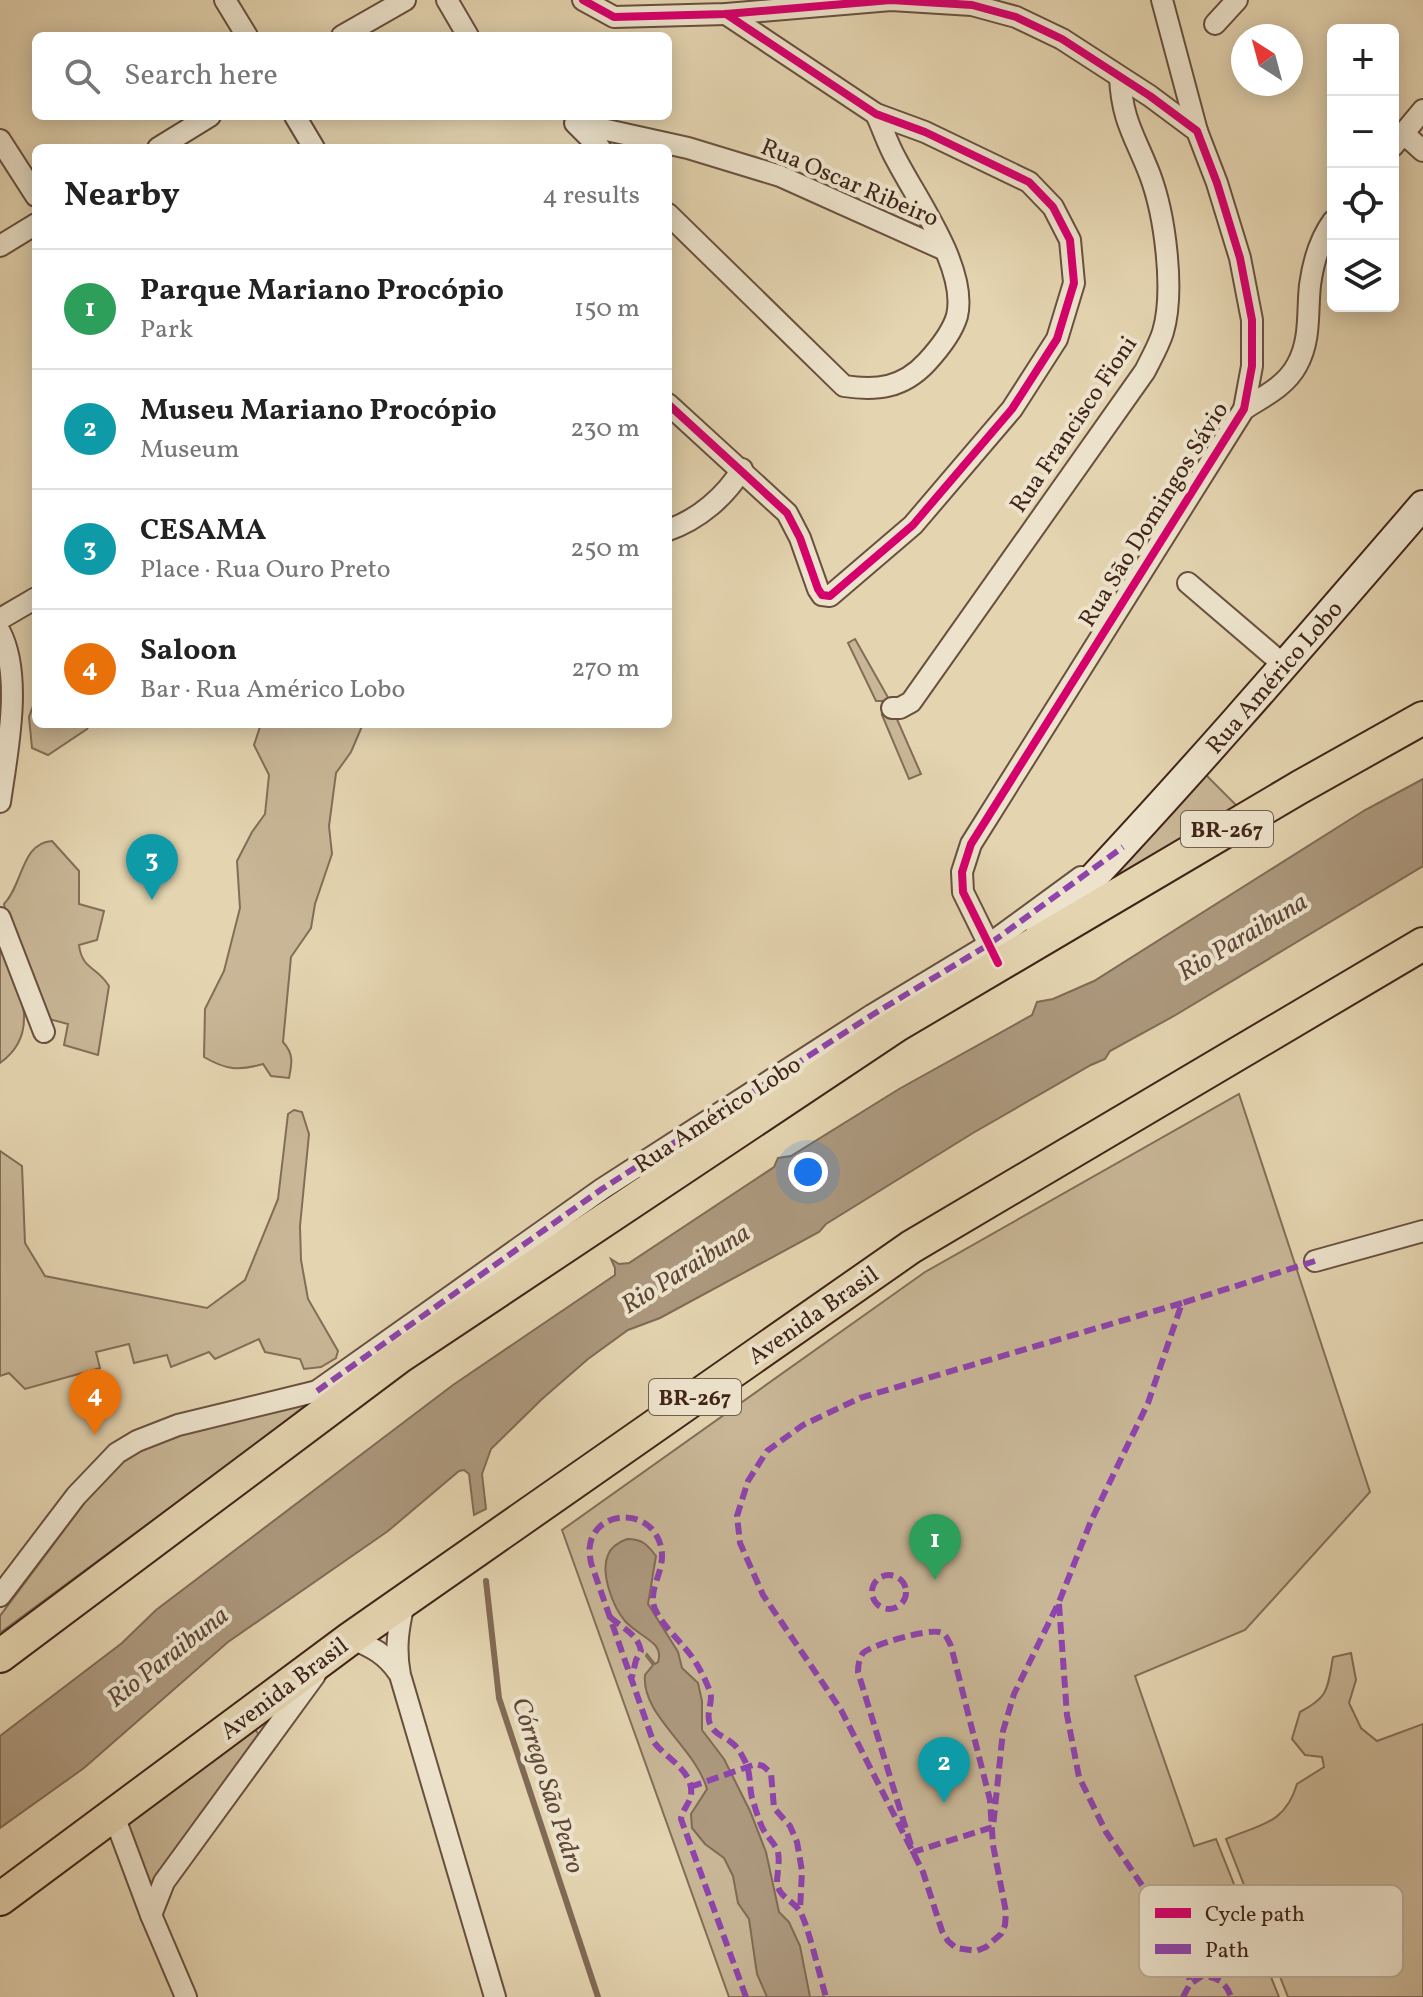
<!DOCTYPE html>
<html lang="en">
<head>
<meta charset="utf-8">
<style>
  body { margin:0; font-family:Vollkorn,serif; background:#f2f2f2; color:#222 }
  .controls { position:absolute; right:24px; top:24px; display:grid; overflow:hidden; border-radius:12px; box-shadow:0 4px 20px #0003 }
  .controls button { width:72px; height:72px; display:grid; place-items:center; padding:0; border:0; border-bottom:2px solid #e0e0e0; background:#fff; color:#222; font:40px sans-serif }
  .compass { position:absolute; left:1231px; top:24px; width:72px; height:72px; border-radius:50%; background:#fff; box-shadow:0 4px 20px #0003; rotate:324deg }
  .you { position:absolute; left:808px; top:1172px; width:28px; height:28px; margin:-20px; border:6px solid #fff; border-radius:50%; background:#1a73e8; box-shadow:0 0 0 12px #1a73e833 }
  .badge { display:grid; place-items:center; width:52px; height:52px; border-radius:50%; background:#b45309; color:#fff; font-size:26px; font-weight:700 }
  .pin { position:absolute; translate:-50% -66px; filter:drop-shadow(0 2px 4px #0008) }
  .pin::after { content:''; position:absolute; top:42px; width:28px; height:24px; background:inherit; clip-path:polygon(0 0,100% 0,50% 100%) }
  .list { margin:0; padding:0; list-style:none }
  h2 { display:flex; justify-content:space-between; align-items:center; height:104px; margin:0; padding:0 32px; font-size:34px }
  h2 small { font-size:26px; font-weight:400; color:#767676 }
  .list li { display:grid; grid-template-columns:52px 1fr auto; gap:24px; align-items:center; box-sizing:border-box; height:120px; padding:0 32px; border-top:2px solid #e0e0e0 }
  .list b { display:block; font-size:30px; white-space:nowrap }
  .list p { margin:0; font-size:26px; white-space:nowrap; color:#767676 }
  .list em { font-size:26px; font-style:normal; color:#767676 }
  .icon { flex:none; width:44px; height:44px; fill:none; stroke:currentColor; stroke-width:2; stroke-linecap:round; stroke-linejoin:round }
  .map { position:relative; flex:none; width:1423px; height:1997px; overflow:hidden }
  .search { position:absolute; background:#fff; box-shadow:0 4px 20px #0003; left:32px; top:32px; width:640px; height:88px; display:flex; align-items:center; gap:20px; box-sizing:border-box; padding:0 28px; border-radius:12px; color:#767676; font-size:30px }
  .panel { position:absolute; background:#fff; box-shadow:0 4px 20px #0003; left:32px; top:144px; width:640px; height:584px; border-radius:12px }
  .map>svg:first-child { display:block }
  .green { fill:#c8b696; stroke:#846d58; stroke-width:2 }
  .water { fill:#ac987d; stroke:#816a55; stroke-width:2 }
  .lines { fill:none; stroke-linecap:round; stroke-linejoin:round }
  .stream { stroke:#816a55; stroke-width:6 }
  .minor-casing { stroke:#69503f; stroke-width:24 }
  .secondary-casing { stroke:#402419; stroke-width:32 }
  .trunk-casing { stroke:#402419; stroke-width:36 }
  .minor { stroke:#ede3cc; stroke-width:20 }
  .secondary { stroke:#ede3cc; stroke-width:28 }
  .trunk { stroke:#e4d4b0; stroke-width:32 }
  .quiet { stroke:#8e44ad; stroke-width:6; stroke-dasharray:12 6; stroke-linecap:butt }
  .cycleway-casing { stroke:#ede3cc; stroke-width:13 }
  .cycleway { stroke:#d6006c; stroke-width:8 }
  .labels { text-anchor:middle; stroke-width:8; stroke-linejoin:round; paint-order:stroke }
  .shield { fill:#ede3cc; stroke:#745d4f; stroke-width:2 }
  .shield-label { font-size:22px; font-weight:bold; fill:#402419 }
  .street-label { font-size:24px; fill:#402419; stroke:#ede3cc }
  .water-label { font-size:26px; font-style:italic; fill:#604737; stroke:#ede3cc }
  .key { fill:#ede3cc; stroke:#b9aa96; stroke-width:2 }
  .key-label { font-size:22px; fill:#402419 }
</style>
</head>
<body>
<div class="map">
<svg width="1423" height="1997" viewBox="0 0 1423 1997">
  <rect width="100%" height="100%" fill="#e4d4b0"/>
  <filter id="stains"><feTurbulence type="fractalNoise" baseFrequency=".0025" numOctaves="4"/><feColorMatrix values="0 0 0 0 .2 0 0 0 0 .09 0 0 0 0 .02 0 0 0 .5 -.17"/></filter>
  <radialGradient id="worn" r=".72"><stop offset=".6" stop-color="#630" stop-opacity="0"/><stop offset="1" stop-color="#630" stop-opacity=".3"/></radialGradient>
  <g class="green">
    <path d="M855,639L890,701H876L848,643Z"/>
    <path d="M36,698V724H90L87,729L48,755L32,748L29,717Z"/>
    <path d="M882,715L896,717L921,774L909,779Z"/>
    <path d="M261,724H363L351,752L336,773L329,826L332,854L315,904L311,928L291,957L283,1042C294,1054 292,1063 289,1078L271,1076L263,1064C239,1071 226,1070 204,1057L205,1009L224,971L240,908L237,861L252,832L265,814L269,775L254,745Z"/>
    <path d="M1203,772L1242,811L1094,898Z"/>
    <path d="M52,841L79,871V904L104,911L97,940L79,945C82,970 97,966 109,986L98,1055L64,1045L68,1024L45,1018L7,925L4,904C23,885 21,843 52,841Z"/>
    <path d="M0,941C16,981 45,1031 0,1063Z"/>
    <path d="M1239,1094L1370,1492L1245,1630L1135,1676L1194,1846L1216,1839L1279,1997H729L562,1530L925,1272Z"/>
    <path d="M294,1110L302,1112L309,1134L300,1226L301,1260L308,1299L338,1351L336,1358L321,1367L304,1369L300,1359L265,1352L259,1339L215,1359L209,1352L171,1367L167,1355L134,1363L129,1344L96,1352L100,1368L25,1389L9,1373L0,1376V1151L22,1166L25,1243L45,1276L207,1308L245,1280L278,1199L288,1114Z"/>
    <path d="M323,1395L0,1633V1616L97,1486L129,1455L171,1435Z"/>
    <path d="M1351,1653L1356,1680L1349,1703L1361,1728L1377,1741L1423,1724V1997H1288L1226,1839C1261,1824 1285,1824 1297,1784L1324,1767L1322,1757L1305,1755L1292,1739L1300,1712C1330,1696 1327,1689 1333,1657Z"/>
    <path d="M253,1727L261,1737L152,1887L125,1821Z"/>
  </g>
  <g class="water">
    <path d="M1423,779V866L1174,1016L1110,1051L1105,1059L1091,1065L973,1133L826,1224L819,1232L660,1318L628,1330L588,1359L542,1399L491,1449L482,1474L486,1509L474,1515L469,1474L464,1470L459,1471L388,1531L228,1642L84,1768L0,1828V1736L122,1643L156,1610L453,1385L615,1275V1268L611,1259L619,1264L629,1263L774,1167L778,1158L791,1156L899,1089L1032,1015L1037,1002L1053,999L1094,981L1365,810Z"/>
    <path d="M627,1539C642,1539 647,1544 656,1556L648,1604L678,1652L682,1668L698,1683L702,1701V1730L724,1759L750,1811L766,1852L779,1912L789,1922L800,1946L810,1997H767L757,1974L749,1919L738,1903L733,1876L724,1858L705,1844L692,1828L691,1814L707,1789C695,1747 641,1715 645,1675L653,1665L646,1656L647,1654L655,1664L658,1662C660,1656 660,1651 655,1645C646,1636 634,1631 625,1621C613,1607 600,1573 608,1555C611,1547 619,1542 627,1539Z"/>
  </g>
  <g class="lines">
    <path class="stream" d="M486,1581L499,1698L598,1997"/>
    <g class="minor-casing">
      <g id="minor">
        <path d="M225,0L247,36"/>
        <path d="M447,0L468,36"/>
        <path d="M583,0L614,17L726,14L891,0L972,5L1016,17L1062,39L1150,96L1197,131L1217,183L1240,258L1252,320V366L1244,409L971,844L962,872L963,892L998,963"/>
        <path d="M1162,0L1197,131"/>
        <path d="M1215,24L1237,0"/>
        <path d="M342,36L405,0"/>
        <path d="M295,116L314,148"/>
        <path d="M1403,133L1423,151"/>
        <path d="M0,140L36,196"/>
        <path d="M1393,146L1423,110"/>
        <path d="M158,148L210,116"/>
        <path d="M600,148L575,123L688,148L780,176L945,250"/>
        <path d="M668,214L844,386C877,391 903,388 927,362C938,350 952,333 957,316C968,269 917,200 896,159C888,145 883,129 876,114"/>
        <path d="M0,246L36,224"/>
        <path d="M668,404L787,513L800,538L818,589L822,595L830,596L913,525L1012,409L1057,339L1074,283L1070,240L1053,207L1029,182L925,132L876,114L726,14"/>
        <path d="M1244,409C1263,397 1286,386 1297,365C1311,340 1307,313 1310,285C1313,263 1320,239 1333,221"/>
        <path d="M668,530C698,520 726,496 742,469"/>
        <path d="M1188,583L1285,666"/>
        <path d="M0,619L36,598"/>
        <path d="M0,632C23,676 7,753 0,802"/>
        <path d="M892,708H900L911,702L1145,371C1151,359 1159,345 1163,332C1175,291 1165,215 1150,175C1135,136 1122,121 1120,77"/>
        <path d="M0,918L44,1032"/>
        <path d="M1315,1261L1423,1231"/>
        <path d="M317,1391L602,1189L872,1015L988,945L1081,877"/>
        <path d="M0,1596L76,1496L117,1453L137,1441L178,1425L330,1388"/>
        <path d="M404,1603C398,1629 395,1649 400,1675L495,1997"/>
        <path d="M351,1638C371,1647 385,1653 398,1672"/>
        <path d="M114,1816L151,1915L186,1997"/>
        <path d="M151,1915L164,1882L315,1675"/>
      </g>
    </g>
    <g class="secondary-casing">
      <path id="secondary" d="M1040,934C1173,795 1298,650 1423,505"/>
    </g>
    <g class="trunk-casing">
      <g id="trunk">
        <path d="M0,1656L399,1357L897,1025L1300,787L1423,718"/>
        <path d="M0,1899L351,1638L911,1247L1423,944"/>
      </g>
    </g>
    <use href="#minor" class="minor"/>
    <use href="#secondary" class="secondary"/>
    <use href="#trunk" class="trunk"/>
    <g class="quiet">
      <path d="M1182,1303L860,1398L803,1425L767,1451L748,1481L737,1516L740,1543L763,1595L841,1710L923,1872L942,1931L948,1941L956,1948L976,1951L986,1947L1001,1934L1005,1925L1006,1912L993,1845L990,1800L951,1646C948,1640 946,1633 939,1632C927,1629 871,1645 863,1653C859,1659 858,1665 858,1672L913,1852L993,1827L1003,1731L1014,1694L1059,1602L1091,1521L1148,1403L1182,1303L1315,1261"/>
      <path d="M317,1391L602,1189L872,1015L988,945L1123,847"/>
      <circle cx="889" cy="1592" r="17"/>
      <path d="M1059,1604L1067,1715L1079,1777L1106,1832L1185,1949L1190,1984"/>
      <path d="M610,1617C622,1628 638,1634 641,1651L636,1660L632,1677"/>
      <path d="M690,1787L756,1764L763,1766L771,1773L774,1808L790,1826L797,1842L802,1871L800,1911"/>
      <path d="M746,1997L681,1819C682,1810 690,1803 691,1795C694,1770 665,1758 653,1741L591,1563C590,1557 589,1550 590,1545C595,1514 638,1508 655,1533C675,1564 645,1585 655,1609C662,1624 674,1635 684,1647C695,1659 703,1674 709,1689C715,1701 705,1711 710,1724C715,1735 724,1736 732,1743C739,1748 742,1756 746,1763C751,1775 749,1786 752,1798C755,1807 758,1818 762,1827C766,1836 775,1843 778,1852C780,1863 777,1873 777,1883C779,1897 792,1900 799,1910C807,1920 821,1981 826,1997"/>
      <path d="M1183,1997L1190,1984L1202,1976C1217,1977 1226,1982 1231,1997"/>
    </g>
    <g class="cycleway-casing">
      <g id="cycleway">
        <path d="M583,0L614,17L726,14L891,0L972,5L1016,17L1062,39L1150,96L1197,131L1217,183L1240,258L1252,320V366L1244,409L971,844L962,872L963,892L998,963"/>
        <path d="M668,404L787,513L800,538L818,589L822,595L830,596L913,525L1012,409L1057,339L1074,283L1070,240L1053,207L1029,182L925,132L876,114L726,14"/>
      </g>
    </g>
    <use href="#cycleway" class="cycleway"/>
  </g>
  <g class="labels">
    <g class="shield">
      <rect x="1181" y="811" width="92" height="36" rx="6"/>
      <rect x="649" y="1379" width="92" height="36" rx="6"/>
    </g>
    <g class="shield-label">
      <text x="1227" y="837">BR-267</text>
      <text x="695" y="1405">BR-267</text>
    </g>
    <g class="street-label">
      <text transform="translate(850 182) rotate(23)" y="8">Rua Oscar Ribeiro</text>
      <text transform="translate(1073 424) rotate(-56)" y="8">Rua Francisco Fioni</text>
      <text transform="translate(1153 514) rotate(-58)" y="8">Rua São Domingos Sávio</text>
      <text transform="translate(1274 677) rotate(-49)" y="8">Rua Américo Lobo</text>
      <text transform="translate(717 1114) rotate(-33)" y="8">Rua Américo Lobo</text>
      <text transform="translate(813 1315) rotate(-35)" y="8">Avenida Brasil</text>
      <text transform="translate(284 1688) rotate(-37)" y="8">Avenida Brasil</text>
    </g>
    <g class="water-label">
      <text transform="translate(1242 936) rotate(-31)" y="9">Rio Paraibuna</text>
      <text transform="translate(685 1268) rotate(-32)" y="9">Rio Paraibuna</text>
      <text transform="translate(167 1656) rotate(-38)" y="9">Rio Paraibuna</text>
      <text transform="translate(549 1785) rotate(72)" y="9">Córrego São Pedro</text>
    </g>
  </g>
  <rect x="1139" y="1885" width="264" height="92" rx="12" class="key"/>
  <rect x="1155" y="1908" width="36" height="10" fill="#d6006c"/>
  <rect x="1155" y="1944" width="36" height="10" fill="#8e44ad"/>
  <g class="key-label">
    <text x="1205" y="1921">Cycle path</text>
    <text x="1205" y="1957">Path</text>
  </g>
  <rect width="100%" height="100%" filter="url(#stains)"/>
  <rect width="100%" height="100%" fill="url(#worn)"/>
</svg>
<div class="controls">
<button>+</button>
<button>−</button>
<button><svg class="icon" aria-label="locate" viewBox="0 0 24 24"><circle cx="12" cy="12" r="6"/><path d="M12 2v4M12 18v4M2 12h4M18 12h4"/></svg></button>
<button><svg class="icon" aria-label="layers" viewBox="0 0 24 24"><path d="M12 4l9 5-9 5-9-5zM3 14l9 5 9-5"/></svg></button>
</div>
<svg class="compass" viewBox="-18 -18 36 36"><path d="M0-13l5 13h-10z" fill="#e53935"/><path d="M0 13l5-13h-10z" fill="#767676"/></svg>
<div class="you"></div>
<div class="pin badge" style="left:935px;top:1580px;background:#2e9e5b">1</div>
<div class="pin badge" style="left:944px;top:1803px;background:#0f9aa8">2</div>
<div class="pin badge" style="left:152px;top:900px;background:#0f9aa8">3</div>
<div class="pin badge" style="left:95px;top:1435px;background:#e8710a">4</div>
<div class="search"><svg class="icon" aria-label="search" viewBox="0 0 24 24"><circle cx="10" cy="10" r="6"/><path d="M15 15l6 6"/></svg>Search here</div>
<section class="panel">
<h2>Nearby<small>4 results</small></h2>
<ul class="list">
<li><span class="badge" style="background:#2e9e5b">1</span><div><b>Parque Mariano Procópio</b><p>Park</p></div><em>150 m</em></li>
<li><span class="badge" style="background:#0f9aa8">2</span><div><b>Museu Mariano Procópio</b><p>Museum</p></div><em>230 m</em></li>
<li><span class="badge" style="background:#0f9aa8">3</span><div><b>CESAMA</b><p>Place · Rua Ouro Preto</p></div><em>250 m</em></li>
<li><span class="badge" style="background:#e8710a">4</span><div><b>Saloon</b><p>Bar · Rua Américo Lobo</p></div><em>270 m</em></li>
</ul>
</section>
</div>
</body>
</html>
